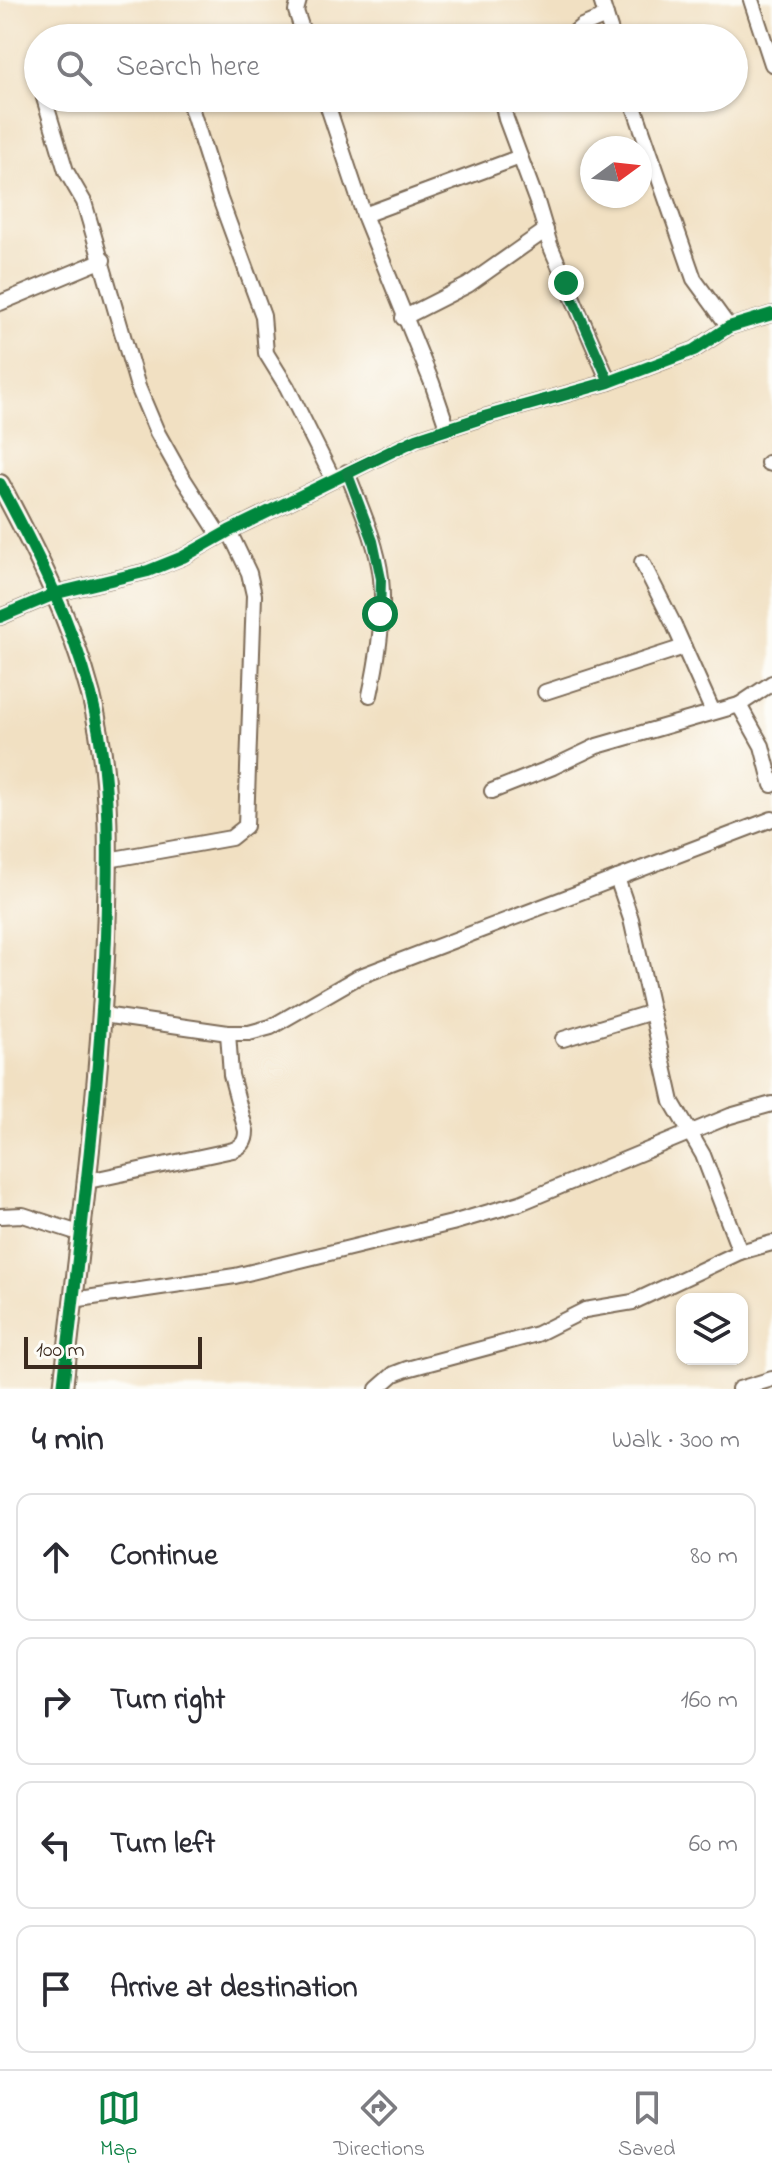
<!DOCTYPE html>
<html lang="en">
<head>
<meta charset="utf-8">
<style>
  body { margin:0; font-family:"Indie Flower",sans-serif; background:#f2f2f3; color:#2b2b33 }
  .controls { position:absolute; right:24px; bottom:24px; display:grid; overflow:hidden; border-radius:16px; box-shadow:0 2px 6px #0004 }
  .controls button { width:72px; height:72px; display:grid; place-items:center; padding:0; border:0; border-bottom:2px solid #e1e1e2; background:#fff; color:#2b2b33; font:40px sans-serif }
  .compass { position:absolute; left:580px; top:136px; width:72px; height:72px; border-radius:50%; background:#fff; box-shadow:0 2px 6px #0004; rotate:75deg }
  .scale { position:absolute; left:24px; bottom:20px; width:178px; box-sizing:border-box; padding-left:8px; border:4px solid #3b2a1e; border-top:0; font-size:22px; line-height:28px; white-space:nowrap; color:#3b2a1e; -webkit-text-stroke:6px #fdfcf7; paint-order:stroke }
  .stop { position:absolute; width:24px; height:24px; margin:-18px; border:6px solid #0b8043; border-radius:50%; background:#fff }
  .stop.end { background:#0b8043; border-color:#fff; box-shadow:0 2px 8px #0008 }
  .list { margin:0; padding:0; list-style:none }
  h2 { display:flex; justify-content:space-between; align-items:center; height:104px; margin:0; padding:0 32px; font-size:34px }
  h2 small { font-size:26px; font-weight:400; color:#7c7c81 }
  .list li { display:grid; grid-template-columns:52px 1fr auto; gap:24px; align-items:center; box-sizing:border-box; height:128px; margin:0 16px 16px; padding:0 16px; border:2px solid #e1e1e2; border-radius:16px }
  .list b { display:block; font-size:30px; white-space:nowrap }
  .list em { font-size:26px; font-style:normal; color:#7c7c81 }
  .icon { flex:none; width:44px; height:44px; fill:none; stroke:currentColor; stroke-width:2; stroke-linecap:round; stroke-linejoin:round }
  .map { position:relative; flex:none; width:772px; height:1389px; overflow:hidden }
  .search { position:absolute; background:#fff; box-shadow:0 2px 6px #0004; left:24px; right:24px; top:24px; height:88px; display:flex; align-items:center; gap:20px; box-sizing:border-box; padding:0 28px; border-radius:44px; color:#7c7c81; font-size:30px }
  .sheet { height:680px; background:#fff }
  nav { display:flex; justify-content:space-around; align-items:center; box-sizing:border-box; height:112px; border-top:2px solid #e1e1e2; background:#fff; font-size:22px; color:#7c7c81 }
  nav a { display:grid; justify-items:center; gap:4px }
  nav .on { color:#0b8043 }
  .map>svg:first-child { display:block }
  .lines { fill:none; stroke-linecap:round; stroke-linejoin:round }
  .street-casing { stroke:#7b6a57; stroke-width:18 }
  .secondary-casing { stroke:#7b6a57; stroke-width:22 }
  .street { stroke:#fff; stroke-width:14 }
  .secondary { stroke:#fde4d1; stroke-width:18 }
  .cycleway-casing { stroke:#fdfcf7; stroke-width:17 }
  .cycleway { stroke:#00873e; stroke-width:12 }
  .route { stroke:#0b8043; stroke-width:10 }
</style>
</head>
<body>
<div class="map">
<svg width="772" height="1389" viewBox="0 0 772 1389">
  <rect width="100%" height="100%" fill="#fdfcf7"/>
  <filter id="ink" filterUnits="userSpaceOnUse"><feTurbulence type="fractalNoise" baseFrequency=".0125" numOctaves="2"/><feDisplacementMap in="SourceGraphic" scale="16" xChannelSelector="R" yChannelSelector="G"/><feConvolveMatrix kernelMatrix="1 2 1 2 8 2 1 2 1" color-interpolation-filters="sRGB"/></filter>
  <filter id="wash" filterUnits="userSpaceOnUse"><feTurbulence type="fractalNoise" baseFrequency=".006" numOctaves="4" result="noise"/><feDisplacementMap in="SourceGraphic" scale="32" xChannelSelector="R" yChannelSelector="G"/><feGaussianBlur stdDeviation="1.8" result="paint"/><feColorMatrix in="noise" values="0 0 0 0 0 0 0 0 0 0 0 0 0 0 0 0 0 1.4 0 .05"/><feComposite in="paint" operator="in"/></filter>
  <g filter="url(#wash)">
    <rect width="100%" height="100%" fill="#f1e0c2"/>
  </g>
  <g filter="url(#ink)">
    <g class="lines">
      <g class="street-casing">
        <g id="street">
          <path d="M299,0L296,11L305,38"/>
          <path d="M601,0L613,38"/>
          <path d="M751,0L772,64"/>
          <path d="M568,38L582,26L606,16"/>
          <path d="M44,98L66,171L84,202L138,387L157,432L181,475L220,536"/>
          <path d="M188,98L220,199L263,316L266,353L287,387L333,479"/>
          <path d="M325,98L364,215"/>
          <path d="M501,98L506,119L538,205L550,245L609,382"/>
          <path d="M631,98L694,279L729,327"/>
          <path d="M0,303L103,260"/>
          <path d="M403,318L468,285L546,230"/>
          <path d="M444,431L445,421L432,383L364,215L520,157"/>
          <path d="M768,463L772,464"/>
          <path d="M347,472C360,506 377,542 381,578C385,616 378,658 370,695"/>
          <path d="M642,562L674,625L713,712"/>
          <path d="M0,617L57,593L148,571L183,557L229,531L417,439L481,418L609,382L694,350L729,327L772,314"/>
          <path d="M545,692L684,647"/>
          <path d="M739,705L772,683"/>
          <path d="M492,791L553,767L597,746L739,705L762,746L772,785"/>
          <path d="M108,860L231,838L246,826L254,595L249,573L229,531"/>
          <path d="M617,878L631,919L672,1102L703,1155L740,1252"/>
          <path d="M103,1015L228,1033H249L271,1027L358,977L772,819"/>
          <path d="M563,1039L652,1012"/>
          <path d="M88,1181L233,1150C242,1146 246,1142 246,1131L231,1075L228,1033"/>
          <path d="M0,1216L23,1215L82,1234"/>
          <path d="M73,1300L235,1276L452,1223L520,1203L730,1116L772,1104"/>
          <path d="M377,1389L394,1374L407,1369L537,1334L585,1310L633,1302L740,1252L772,1243"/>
          <path d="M739,1389L772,1379"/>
        </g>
      </g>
      <g class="secondary-casing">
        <path id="secondary" d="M0,484C37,553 71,620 91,695C111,774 109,856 106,936C100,1088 80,1238 63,1389"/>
      </g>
      <use href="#street" class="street"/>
      <use href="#secondary" class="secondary"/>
      <g class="cycleway-casing">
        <g id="cycleway">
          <path d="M0,484C37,553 71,620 91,695C111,774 109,856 106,936C100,1088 80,1238 63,1389"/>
          <path d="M0,617L57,593L148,571L183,557L229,531L417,439L481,418L609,382L694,350L729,327L772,314"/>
        </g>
      </g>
      <use href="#cycleway" class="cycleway"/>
    </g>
  </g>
  <g class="lines" filter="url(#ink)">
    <path class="route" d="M380,614L381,579L373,541L347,472L417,439L481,418L609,382L566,283"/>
  </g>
</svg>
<div class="controls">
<button><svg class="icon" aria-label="layers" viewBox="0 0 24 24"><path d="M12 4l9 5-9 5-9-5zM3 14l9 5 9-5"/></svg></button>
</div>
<svg class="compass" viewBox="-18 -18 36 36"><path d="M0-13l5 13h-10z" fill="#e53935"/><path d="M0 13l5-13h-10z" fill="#7c7c81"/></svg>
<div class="scale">100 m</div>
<div class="stop" style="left:380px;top:614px"></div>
<div class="stop end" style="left:566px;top:283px"></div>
<div class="search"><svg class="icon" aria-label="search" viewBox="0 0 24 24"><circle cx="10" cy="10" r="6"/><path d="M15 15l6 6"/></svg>Search here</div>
</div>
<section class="sheet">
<h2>4 min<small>Walk · 300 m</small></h2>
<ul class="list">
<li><svg class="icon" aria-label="ahead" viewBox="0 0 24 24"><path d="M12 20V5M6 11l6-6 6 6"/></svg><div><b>Continue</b></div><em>80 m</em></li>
<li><svg class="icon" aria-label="right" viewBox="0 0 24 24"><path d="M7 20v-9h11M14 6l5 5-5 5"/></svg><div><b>Turn right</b></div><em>160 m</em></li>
<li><svg class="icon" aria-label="left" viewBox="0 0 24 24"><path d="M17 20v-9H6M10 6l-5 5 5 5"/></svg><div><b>Turn left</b></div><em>60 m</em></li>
<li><svg class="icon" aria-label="arrive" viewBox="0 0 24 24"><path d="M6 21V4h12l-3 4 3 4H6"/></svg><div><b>Arrive at destination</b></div></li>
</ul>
</section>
<nav>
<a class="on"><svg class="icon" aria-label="map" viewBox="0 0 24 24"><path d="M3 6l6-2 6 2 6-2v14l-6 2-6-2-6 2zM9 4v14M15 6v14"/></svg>Map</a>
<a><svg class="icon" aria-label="directions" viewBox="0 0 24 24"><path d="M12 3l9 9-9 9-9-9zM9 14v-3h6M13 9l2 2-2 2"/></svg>Directions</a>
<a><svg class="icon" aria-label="saved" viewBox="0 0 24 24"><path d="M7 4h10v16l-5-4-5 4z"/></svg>Saved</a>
</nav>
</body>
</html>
